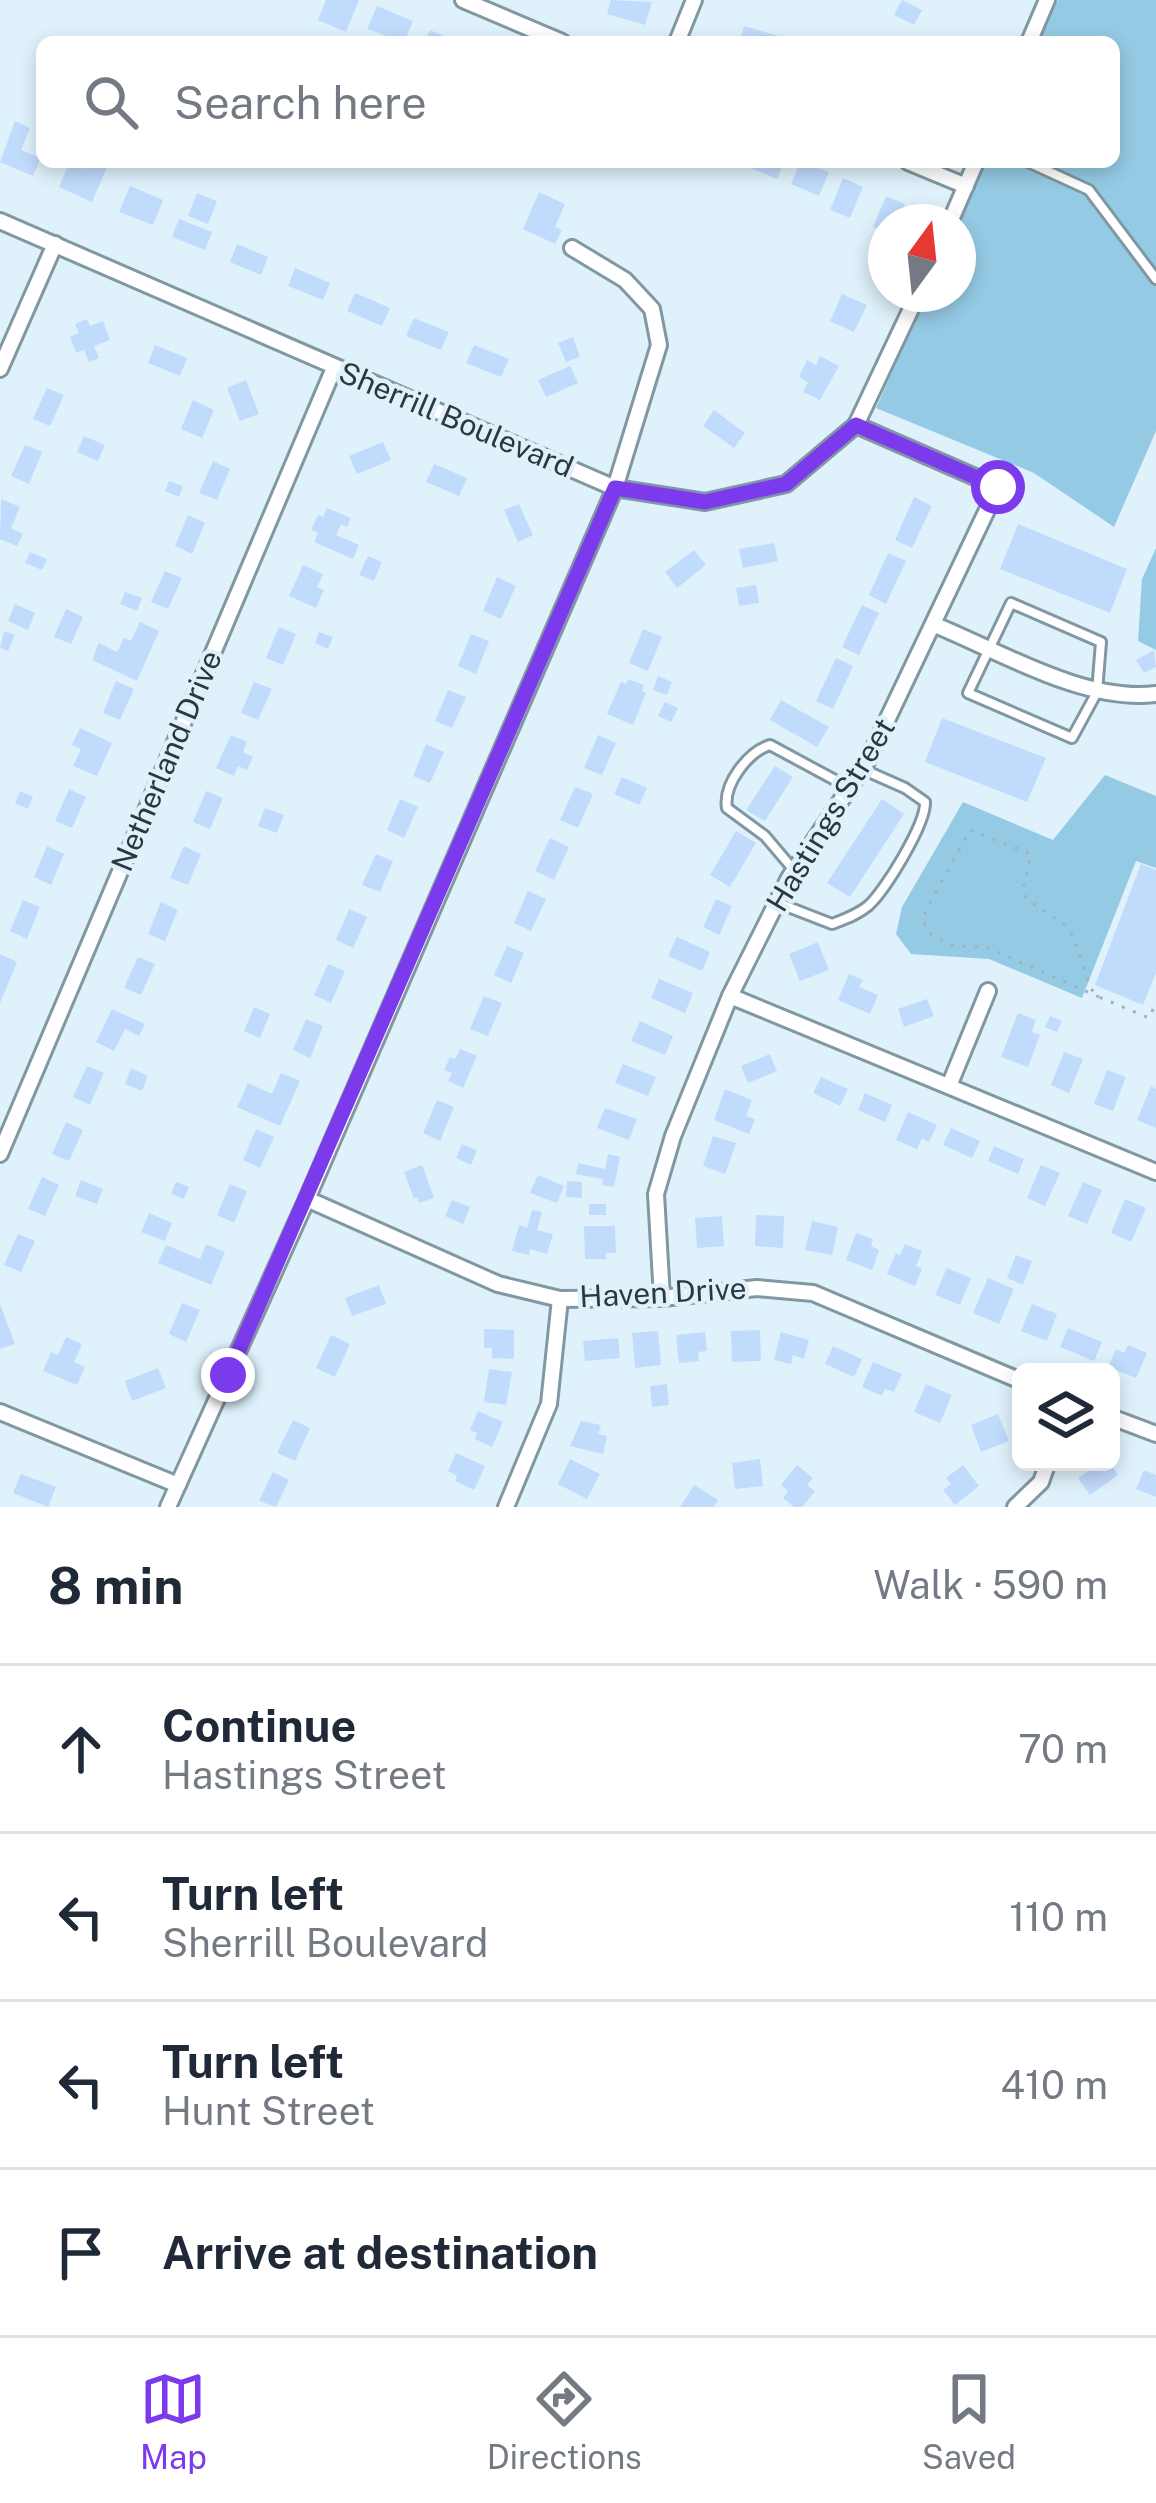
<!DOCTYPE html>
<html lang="en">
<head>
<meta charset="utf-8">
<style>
  body { margin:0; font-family:"Public Sans",sans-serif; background:#f2f2f3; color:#1f2937 }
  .controls { position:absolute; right:36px; bottom:36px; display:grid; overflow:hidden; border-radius:18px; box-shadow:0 6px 18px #0003 }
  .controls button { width:108px; height:108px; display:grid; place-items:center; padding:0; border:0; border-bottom:3px solid #e0e1e3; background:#fff; color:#1f2937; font:60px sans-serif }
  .compass { position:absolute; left:868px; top:204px; width:108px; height:108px; border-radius:50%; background:#fff; box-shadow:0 6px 18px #0003; rotate:15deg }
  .stop { position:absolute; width:36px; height:36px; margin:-27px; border:9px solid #7c3aed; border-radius:50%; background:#fff }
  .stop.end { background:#7c3aed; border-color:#fff; box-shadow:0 3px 12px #0008 }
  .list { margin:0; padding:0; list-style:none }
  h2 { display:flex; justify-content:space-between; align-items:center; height:156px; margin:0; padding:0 48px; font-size:51px }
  h2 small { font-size:39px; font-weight:400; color:#747a83 }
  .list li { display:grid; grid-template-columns:78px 1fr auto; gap:36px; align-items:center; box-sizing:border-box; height:168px; padding:0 48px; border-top:3px solid #e0e1e3 }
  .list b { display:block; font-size:45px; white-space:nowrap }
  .list p { margin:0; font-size:39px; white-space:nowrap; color:#747a83 }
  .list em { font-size:39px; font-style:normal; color:#747a83 }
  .icon { flex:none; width:66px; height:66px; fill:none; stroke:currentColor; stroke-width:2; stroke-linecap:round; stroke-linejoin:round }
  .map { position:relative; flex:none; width:1156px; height:1507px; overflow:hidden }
  .search { position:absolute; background:#fff; box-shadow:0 6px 18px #0003; left:36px; right:36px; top:36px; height:132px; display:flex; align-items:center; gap:30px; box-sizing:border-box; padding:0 42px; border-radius:18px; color:#747a83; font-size:45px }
  .sheet { height:828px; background:#fff }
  nav { display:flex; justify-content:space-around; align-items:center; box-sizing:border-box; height:168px; border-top:3px solid #e0e1e3; background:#fff; font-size:33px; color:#747a83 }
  nav a { display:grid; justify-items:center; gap:6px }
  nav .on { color:#7c3aed }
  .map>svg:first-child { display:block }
  .green { fill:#95cae4 }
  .building { fill:#c1dbfc }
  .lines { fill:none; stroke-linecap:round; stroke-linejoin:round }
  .lane-casing { stroke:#8197a2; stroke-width:14 }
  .street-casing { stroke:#8197a2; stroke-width:20 }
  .path { stroke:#a1b0b9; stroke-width:3; stroke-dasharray:3 9; stroke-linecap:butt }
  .lane { stroke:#fff; stroke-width:8 }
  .street { stroke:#fff; stroke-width:14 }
  .route { stroke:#7c3aed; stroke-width:15 }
  .labels { text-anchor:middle; stroke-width:9; stroke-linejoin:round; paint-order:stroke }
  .street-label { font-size:30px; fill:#2e373c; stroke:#dff2fc }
</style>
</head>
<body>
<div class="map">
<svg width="1156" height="1507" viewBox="0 0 1156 1507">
  <rect width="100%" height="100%" fill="#dff2fc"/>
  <g class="green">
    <path d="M1058,0H1156V431L1114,527L1034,473L876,408L927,294H958V224L986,162H1114V42H1039Z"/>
    <path d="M1156,548V650L1138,641L1142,579Z"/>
    <path d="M1105,775L1156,796V868L1136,861L1082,998L989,959L911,954L896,934L902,907L963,802L1053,840Z"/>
  </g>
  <g class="building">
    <path d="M326,0H359L346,32L318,20Z"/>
    <path d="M611,0L652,2L645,25L607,14Z"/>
    <path d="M902,0L922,10L914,25L894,15Z"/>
    <path d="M377,6L413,21L404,42L367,29Z"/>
    <path d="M744,26L782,37L780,42H740Z"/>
    <path d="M430,30L458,42H425Z"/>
    <path d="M15,121L30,128L21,150L41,158L33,176L0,162Z"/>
    <path d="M70,162L88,169L91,162L108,165L92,202L59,187Z"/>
    <path d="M753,162H784L777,179L751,168Z"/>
    <path d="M800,162L829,172L819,196L791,184Z"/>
    <path d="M843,178L863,187L850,218L830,210Z"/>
    <path d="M130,186L163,200L153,225L119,212Z"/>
    <path d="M539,192L565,204L555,227L562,230L555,244L523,229Z"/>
    <path d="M197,193L217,201L208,224L188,216Z"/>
    <path d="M886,196L905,204L898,222H886V232L873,227Z"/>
    <path d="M179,219L212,232L205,250L172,237Z"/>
    <path d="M237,244L268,257L261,275L230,262Z"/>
    <path d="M295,268L330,283L323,300L288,286Z"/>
    <path d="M355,293L390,308L382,326L347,311Z"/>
    <path d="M842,294L867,305L854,332L830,321Z"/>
    <path d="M414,318L449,332L441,350L406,336Z"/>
    <path d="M87,319L90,326L103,321L110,340L94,346L99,358L89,362L84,350L76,353L70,337L79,333L75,324Z"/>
    <path d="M573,337L580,357L566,362L558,343Z"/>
    <path d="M155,345L187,358L180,376L148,363Z"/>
    <path d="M474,345L509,359L501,377L466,363Z"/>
    <path d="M820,356L839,366L820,400L803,392L808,382L799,377L807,360L816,365Z"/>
    <path d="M570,366L578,383L546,397L538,380Z"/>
    <path d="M246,380L259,414L240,421L227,388Z"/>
    <path d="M47,388L64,395L50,426L33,419Z"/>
    <path d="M193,400L214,410L202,438L181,429Z"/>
    <path d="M714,410L745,433L734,448L703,426Z"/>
    <path d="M84,436L105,445L98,461L77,452Z"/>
    <path d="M383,442L391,460L357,474L349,456Z"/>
    <path d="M25,445L42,452L29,484L11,476Z"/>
    <path d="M213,461L230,469L217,500L199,493Z"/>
    <path d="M434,464L467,478L459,496L426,482Z"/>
    <path d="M169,481L183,486L179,497L165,491Z"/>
    <path d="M914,497L932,506L912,548L895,540Z"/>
    <path d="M1,499L20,507L11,528L23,534L17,546L0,539Z"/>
    <path d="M519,504L533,535L518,542L504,510Z"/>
    <path d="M327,508L351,518L347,527L341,524L336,535L359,545L353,559L314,542L318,533L311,530L318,515L323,517Z"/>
    <path d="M188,515L205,523L192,554L175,546Z"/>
    <path d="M1018,524L1127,569L1110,613L1000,569Z"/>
    <path d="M774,543L778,561L743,568L739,549Z"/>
    <path d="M694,550L706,565L677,588L665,572Z"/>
    <path d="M30,552L47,559L42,570L25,563Z"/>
    <path d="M888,553L906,561L886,604L869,595Z"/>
    <path d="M368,556L382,562L374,581L359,575Z"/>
    <path d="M303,565L323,574L317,587L324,590L316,608L289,596Z"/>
    <path d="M165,571L182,578L168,609L151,602Z"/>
    <path d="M497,577L516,586L501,619L483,611Z"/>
    <path d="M756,585L759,603L739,606L736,588Z"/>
    <path d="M125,592L142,598L137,611L120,604Z"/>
    <path d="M15,604L35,613L28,630L8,621Z"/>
    <path d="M862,605L879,613L859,655L842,647Z"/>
    <path d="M66,609L83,617L71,644L54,637Z"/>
    <path d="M140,622L159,631L137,681L92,660L99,643L117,652L124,638L131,641Z"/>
    <path d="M279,627L296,634L283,665L266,658Z"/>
    <path d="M643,629L662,637L648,671L629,663Z"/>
    <path d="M4,631L15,635L8,651L0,648Z"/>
    <path d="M319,632L333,637L328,649L315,643Z"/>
    <path d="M471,634L489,641L476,674L458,666Z"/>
    <path d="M1154,650L1156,667L1144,673L1136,660Z"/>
    <path d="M836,658L853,666L833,709L816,701Z"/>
    <path d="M658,676L672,682L667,695L653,690Z"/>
    <path d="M628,679L644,685L642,691L646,693L633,725L607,714L621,682L626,684Z"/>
    <path d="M116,681L134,689L120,720L103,713Z"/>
    <path d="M254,682L272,689L258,720L241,713Z"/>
    <path d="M448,690L466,697L452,728L435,721Z"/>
    <path d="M781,700L829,727L817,747L770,720Z"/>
    <path d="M665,702L678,708L671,722L658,716Z"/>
    <path d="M942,718L1046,758L1027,802L925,762Z"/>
    <path d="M80,728L112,743L97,776L73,766L81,749L72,745Z"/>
    <path d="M231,735L247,742L243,752L253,757L247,770L238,766L234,776L216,768Z"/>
    <path d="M598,735L616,743L602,775L584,768Z"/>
    <path d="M426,744L444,752L430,783L413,776Z"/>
    <path d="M775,766L793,777L765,821L746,810Z"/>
    <path d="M622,777L647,788L639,805L614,794Z"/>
    <path d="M575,787L593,794L578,828L560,820Z"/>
    <path d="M69,789L86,797L72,828L55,821Z"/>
    <path d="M20,791L33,797L28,809L15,803Z"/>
    <path d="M206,791L223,798L210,829L193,822Z"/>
    <path d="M400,799L418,807L404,838L387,830Z"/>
    <path d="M882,799L904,814L850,897L827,883Z"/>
    <path d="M265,808L284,815L277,833L258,826Z"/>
    <path d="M736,831L756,843L730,887L710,875Z"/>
    <path d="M550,838L569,847L554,880L535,871Z"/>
    <path d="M47,846L64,854L51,885L34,877Z"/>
    <path d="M184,846L201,854L188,885L170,878Z"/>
    <path d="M376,854L393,861L380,892L362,885Z"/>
    <path d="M1141,864L1156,870V973L1143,1005L1095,985Z"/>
    <path d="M528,891L546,899L531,931L514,923Z"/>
    <path d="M716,899L732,906L719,935L703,927Z"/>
    <path d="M23,900L40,907L27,939L10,931Z"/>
    <path d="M161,902L178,910L165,941L148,934Z"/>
    <path d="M349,909L367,917L353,948L336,940Z"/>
    <path d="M677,937L710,952L702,971L668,956Z"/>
    <path d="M818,942L829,970L800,981L789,954Z"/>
    <path d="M507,946L524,953L511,983L494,975Z"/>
    <path d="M0,954L17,962L0,1003Z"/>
    <path d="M138,957L155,964L141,995L124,988Z"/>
    <path d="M328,964L345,971L331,1003L314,995Z"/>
    <path d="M849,974L863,980L859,987L878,995L870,1014L838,1000Z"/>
    <path d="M659,979L693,993L685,1013L651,998Z"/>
    <path d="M484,996L502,1003L488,1036L470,1029Z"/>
    <path d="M927,999L934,1016L904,1027L898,1009Z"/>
    <path d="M254,1007L270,1014L260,1038L244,1031Z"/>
    <path d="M112,1009L145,1024L139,1036L125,1029L114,1051L96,1042Z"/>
    <path d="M1018,1013L1036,1020L1032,1032L1040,1035L1028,1067L1001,1057Z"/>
    <path d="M1050,1016L1062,1021L1057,1032L1045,1027Z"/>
    <path d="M306,1019L323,1026L310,1058L293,1050Z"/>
    <path d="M640,1021L673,1036L665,1055L631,1041Z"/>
    <path d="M460,1049L477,1056L463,1088L448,1081L452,1073L444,1070L450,1057L455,1059Z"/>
    <path d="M1064,1052L1083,1059L1069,1093L1051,1085Z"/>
    <path d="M770,1054L777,1071L748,1083L741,1066Z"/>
    <path d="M623,1064L656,1077L648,1096L615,1083Z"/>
    <path d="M87,1066L104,1073L90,1105L73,1097Z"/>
    <path d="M131,1068L148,1076L142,1091L125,1084Z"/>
    <path d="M1107,1070L1126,1077L1113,1111L1094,1104Z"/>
    <path d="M281,1073L300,1081L280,1126L237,1107L248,1083L272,1094Z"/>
    <path d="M821,1077L848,1089L840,1106L813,1093Z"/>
    <path d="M1151,1086L1156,1089V1128L1137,1120Z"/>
    <path d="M725,1089L752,1100L746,1116L755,1119L749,1134L714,1120Z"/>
    <path d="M865,1093L892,1105L885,1122L858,1110Z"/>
    <path d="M437,1100L454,1107L440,1141L423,1133Z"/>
    <path d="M605,1108L637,1119L629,1140L597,1128Z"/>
    <path d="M908,1112L937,1125L929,1142L922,1138L917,1149L896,1140Z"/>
    <path d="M66,1122L83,1130L69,1161L52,1154Z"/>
    <path d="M951,1128L980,1141L972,1158L943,1145Z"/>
    <path d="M256,1129L274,1137L260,1168L243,1160Z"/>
    <path d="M713,1136L736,1143L725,1174L703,1166Z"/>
    <path d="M462,1144L477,1150L471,1165L456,1158Z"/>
    <path d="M994,1146L1024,1159L1018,1174L988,1161Z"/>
    <path d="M608,1154L620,1157L614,1187L602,1185L603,1179L576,1174L578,1163L605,1169Z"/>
    <path d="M422,1165L434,1198L419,1203L417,1197L414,1199L404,1172Z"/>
    <path d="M1041,1165L1060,1173L1045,1206L1027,1198Z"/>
    <path d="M538,1175L564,1186L557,1203L530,1193Z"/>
    <path d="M42,1177L59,1185L45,1216L28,1209Z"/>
    <path d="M81,1180L103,1189L97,1204L75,1196Z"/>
    <path d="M567,1181L582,1182V1198L566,1197Z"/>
    <path d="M176,1182L189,1187L184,1199L171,1194Z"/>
    <path d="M1083,1182L1102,1190L1087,1224L1068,1216Z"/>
    <path d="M230,1184L247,1191L234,1223L217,1215Z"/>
    <path d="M1125,1199L1146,1208L1131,1242L1111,1233Z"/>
    <path d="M452,1200L470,1207L463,1224L445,1216Z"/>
    <rect x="589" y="1204" width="17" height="11"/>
    <path d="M532,1210L542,1212L537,1230L553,1234L547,1254L530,1249L529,1255L512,1251L519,1225L527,1228Z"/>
    <path d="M149,1213L172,1223L165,1241L141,1232Z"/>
    <path d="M756,1215L784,1216L783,1248L755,1246Z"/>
    <path d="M722,1216L724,1246L697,1248L695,1218Z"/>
    <path d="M812,1221L838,1227L832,1255L805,1250Z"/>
    <path d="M584,1226H615L616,1253H606V1259H585Z"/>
    <path d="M856,1233L873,1239L871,1246L879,1250L872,1270L846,1260Z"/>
    <path d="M18,1234L35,1241L21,1272L4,1265Z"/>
    <path d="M206,1244L225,1252L211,1285L158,1263L166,1245L200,1259Z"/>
    <path d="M905,1244L922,1251L916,1266L922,1269L915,1286L887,1274L896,1253L900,1255Z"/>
    <path d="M1016,1255L1032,1261L1023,1285L1007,1278Z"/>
    <path d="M947,1268L971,1278L960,1305L935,1295Z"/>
    <path d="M988,1278L1014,1289L999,1324L973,1313Z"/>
    <path d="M379,1285L386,1304L352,1316L345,1298Z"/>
    <path d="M182,1303L200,1310L186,1342L169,1334Z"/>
    <path d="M0,1304L15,1344L0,1349Z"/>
    <path d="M1032,1304L1057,1314L1047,1341L1021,1331Z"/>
    <path d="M1068,1328L1102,1342L1094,1361L1060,1347Z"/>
    <path d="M484,1329L514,1330V1359L492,1358V1348H484Z"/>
    <path d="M760,1330L761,1361L732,1362L731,1331Z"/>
    <path d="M658,1331L661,1365L635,1368L632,1333Z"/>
    <path d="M705,1332L707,1351L698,1352L699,1361L679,1363L676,1335Z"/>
    <path d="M781,1332L809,1340L804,1359L793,1355L791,1364L774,1360Z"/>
    <path d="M331,1335L350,1344L335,1377L316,1368Z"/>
    <path d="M66,1337L82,1344L74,1362L85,1367L77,1385L43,1371L51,1352L58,1355Z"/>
    <path d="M618,1338L620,1358L585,1361L583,1341Z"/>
    <path d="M1128,1345L1147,1353L1136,1378L1108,1367L1116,1349L1124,1353Z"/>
    <path d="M833,1346L862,1359L854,1377L825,1364Z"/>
    <path d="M873,1362L902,1374L894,1392L885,1389L882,1396L862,1387Z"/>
    <path d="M158,1368L166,1388L132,1401L125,1381Z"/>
    <path d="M489,1369L512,1372L506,1405L484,1402Z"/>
    <path d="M667,1384L669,1405L652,1407L650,1386Z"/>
    <path d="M926,1384L952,1395L940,1423L914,1412Z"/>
    <path d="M478,1411L503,1422L492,1447L475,1439L477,1433L470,1430Z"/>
    <path d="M998,1414L1009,1441L981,1452L971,1425Z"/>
    <path d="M293,1420L310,1428L295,1461L277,1453Z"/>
    <path d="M581,1421L601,1425L598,1434L607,1436L603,1454L570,1446Z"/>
    <path d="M456,1453L485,1466L474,1490L455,1481L457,1476L448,1471Z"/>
    <path d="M570,1459L600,1474L587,1499L558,1484Z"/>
    <path d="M760,1459L763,1486L735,1489L732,1463Z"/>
    <path d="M1101,1462H1109L1118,1475L1090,1495L1078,1478Z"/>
    <path d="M797,1465L813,1478L807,1485L815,1491L802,1507H794L783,1498L788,1491L781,1485Z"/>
    <path d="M963,1465L979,1486L955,1505L943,1490L951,1484L946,1478Z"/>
    <path d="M1144,1470L1156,1475V1497L1136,1489Z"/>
    <path d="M273,1472L289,1480L276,1507L259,1501Z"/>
    <path d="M21,1474L56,1487L48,1507L13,1493Z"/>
    <path d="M694,1485L718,1500L714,1507H680Z"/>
  </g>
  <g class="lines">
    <g class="lane-casing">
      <g id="lane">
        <path d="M1028,162L1089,190L1156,279"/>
        <path d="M1011,603L1101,642L1097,692L1072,738L968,693Z"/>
        <path d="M793,869L765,836L727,808C723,784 748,752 770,745L848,787"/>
        <path d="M778,903L832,924C845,919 857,915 868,906C885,891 926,824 925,802L905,788L862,769"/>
      </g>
    </g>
    <g class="street-casing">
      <g id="street">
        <path d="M463,0L562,42"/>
        <path d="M677,42L694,0"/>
        <path d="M1029,42L1047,0"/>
        <path d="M908,162L966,186"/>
        <path d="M0,221L615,488L705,502L786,484L856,425L918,294"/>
        <path d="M950,222L976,162"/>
        <path d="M0,369L55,244"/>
        <path d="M935,625C1001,652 1085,703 1156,694"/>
        <path d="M730,996L1156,1172"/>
        <path d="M949,1086L988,991"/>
        <path d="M0,1154L334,368"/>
        <path d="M307,1199L498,1284L560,1299L662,1298L757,1288L813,1293L1021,1381"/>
        <path d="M662,1298L656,1194L673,1136L730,996L789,878L868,760L998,487L856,425"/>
        <path d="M0,1412L178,1485"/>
        <path d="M1111,1417L1156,1434"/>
        <path d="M168,1507L307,1199L615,488L659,345L652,309L625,280L572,248"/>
        <path d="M506,1507L549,1404L560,1299"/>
        <path d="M1015,1507L1041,1482L1048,1462"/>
      </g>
    </g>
    <path class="path" d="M1099,997L986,947L954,946L929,933L923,921L925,912L970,830L1031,854L1023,889L1026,898L1067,927L1073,937L1091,989L1099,997L1149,1018L1156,1003"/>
    <use href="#lane" class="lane"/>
    <use href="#street" class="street"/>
  </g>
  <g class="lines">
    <path class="route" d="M228,1375L615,488L705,502L786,484L856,425L998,487"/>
  </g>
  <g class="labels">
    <g class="street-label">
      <text transform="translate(456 420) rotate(23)" y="10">Sherrill Boulevard</text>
      <text transform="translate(167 761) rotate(-67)" y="10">Netherland Drive</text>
      <text transform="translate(831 815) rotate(-59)" y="10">Hastings Street</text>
      <text transform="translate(663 1293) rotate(-3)" y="10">Haven Drive</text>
    </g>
  </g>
</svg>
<div class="controls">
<button><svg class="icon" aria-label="layers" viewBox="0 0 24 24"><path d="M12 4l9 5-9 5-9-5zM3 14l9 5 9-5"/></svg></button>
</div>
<svg class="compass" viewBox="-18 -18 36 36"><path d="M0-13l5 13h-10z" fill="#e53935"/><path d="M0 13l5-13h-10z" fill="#747a83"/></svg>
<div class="stop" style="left:998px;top:487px"></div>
<div class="stop end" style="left:228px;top:1375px"></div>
<div class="search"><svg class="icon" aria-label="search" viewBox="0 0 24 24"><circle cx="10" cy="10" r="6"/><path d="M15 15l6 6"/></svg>Search here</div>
</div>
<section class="sheet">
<h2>8 min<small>Walk · 590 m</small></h2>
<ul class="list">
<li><svg class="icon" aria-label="ahead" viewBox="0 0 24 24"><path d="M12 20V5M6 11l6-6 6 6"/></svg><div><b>Continue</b><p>Hastings Street</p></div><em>70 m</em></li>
<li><svg class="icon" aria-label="left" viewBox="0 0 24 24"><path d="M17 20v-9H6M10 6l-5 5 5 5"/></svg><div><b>Turn left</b><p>Sherrill Boulevard</p></div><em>110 m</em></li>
<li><svg class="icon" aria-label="left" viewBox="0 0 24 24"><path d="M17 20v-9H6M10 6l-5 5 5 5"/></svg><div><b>Turn left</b><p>Hunt Street</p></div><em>410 m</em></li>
<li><svg class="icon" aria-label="arrive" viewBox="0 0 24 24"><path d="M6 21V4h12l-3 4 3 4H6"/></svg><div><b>Arrive at destination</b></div></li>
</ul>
</section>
<nav>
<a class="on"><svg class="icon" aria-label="map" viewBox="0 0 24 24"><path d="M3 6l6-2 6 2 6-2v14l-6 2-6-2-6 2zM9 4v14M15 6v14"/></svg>Map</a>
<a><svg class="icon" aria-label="directions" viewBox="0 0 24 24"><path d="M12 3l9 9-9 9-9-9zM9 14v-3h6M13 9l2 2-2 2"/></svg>Directions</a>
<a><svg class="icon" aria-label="saved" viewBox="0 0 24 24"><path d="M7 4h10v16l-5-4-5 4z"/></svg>Saved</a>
</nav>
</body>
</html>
